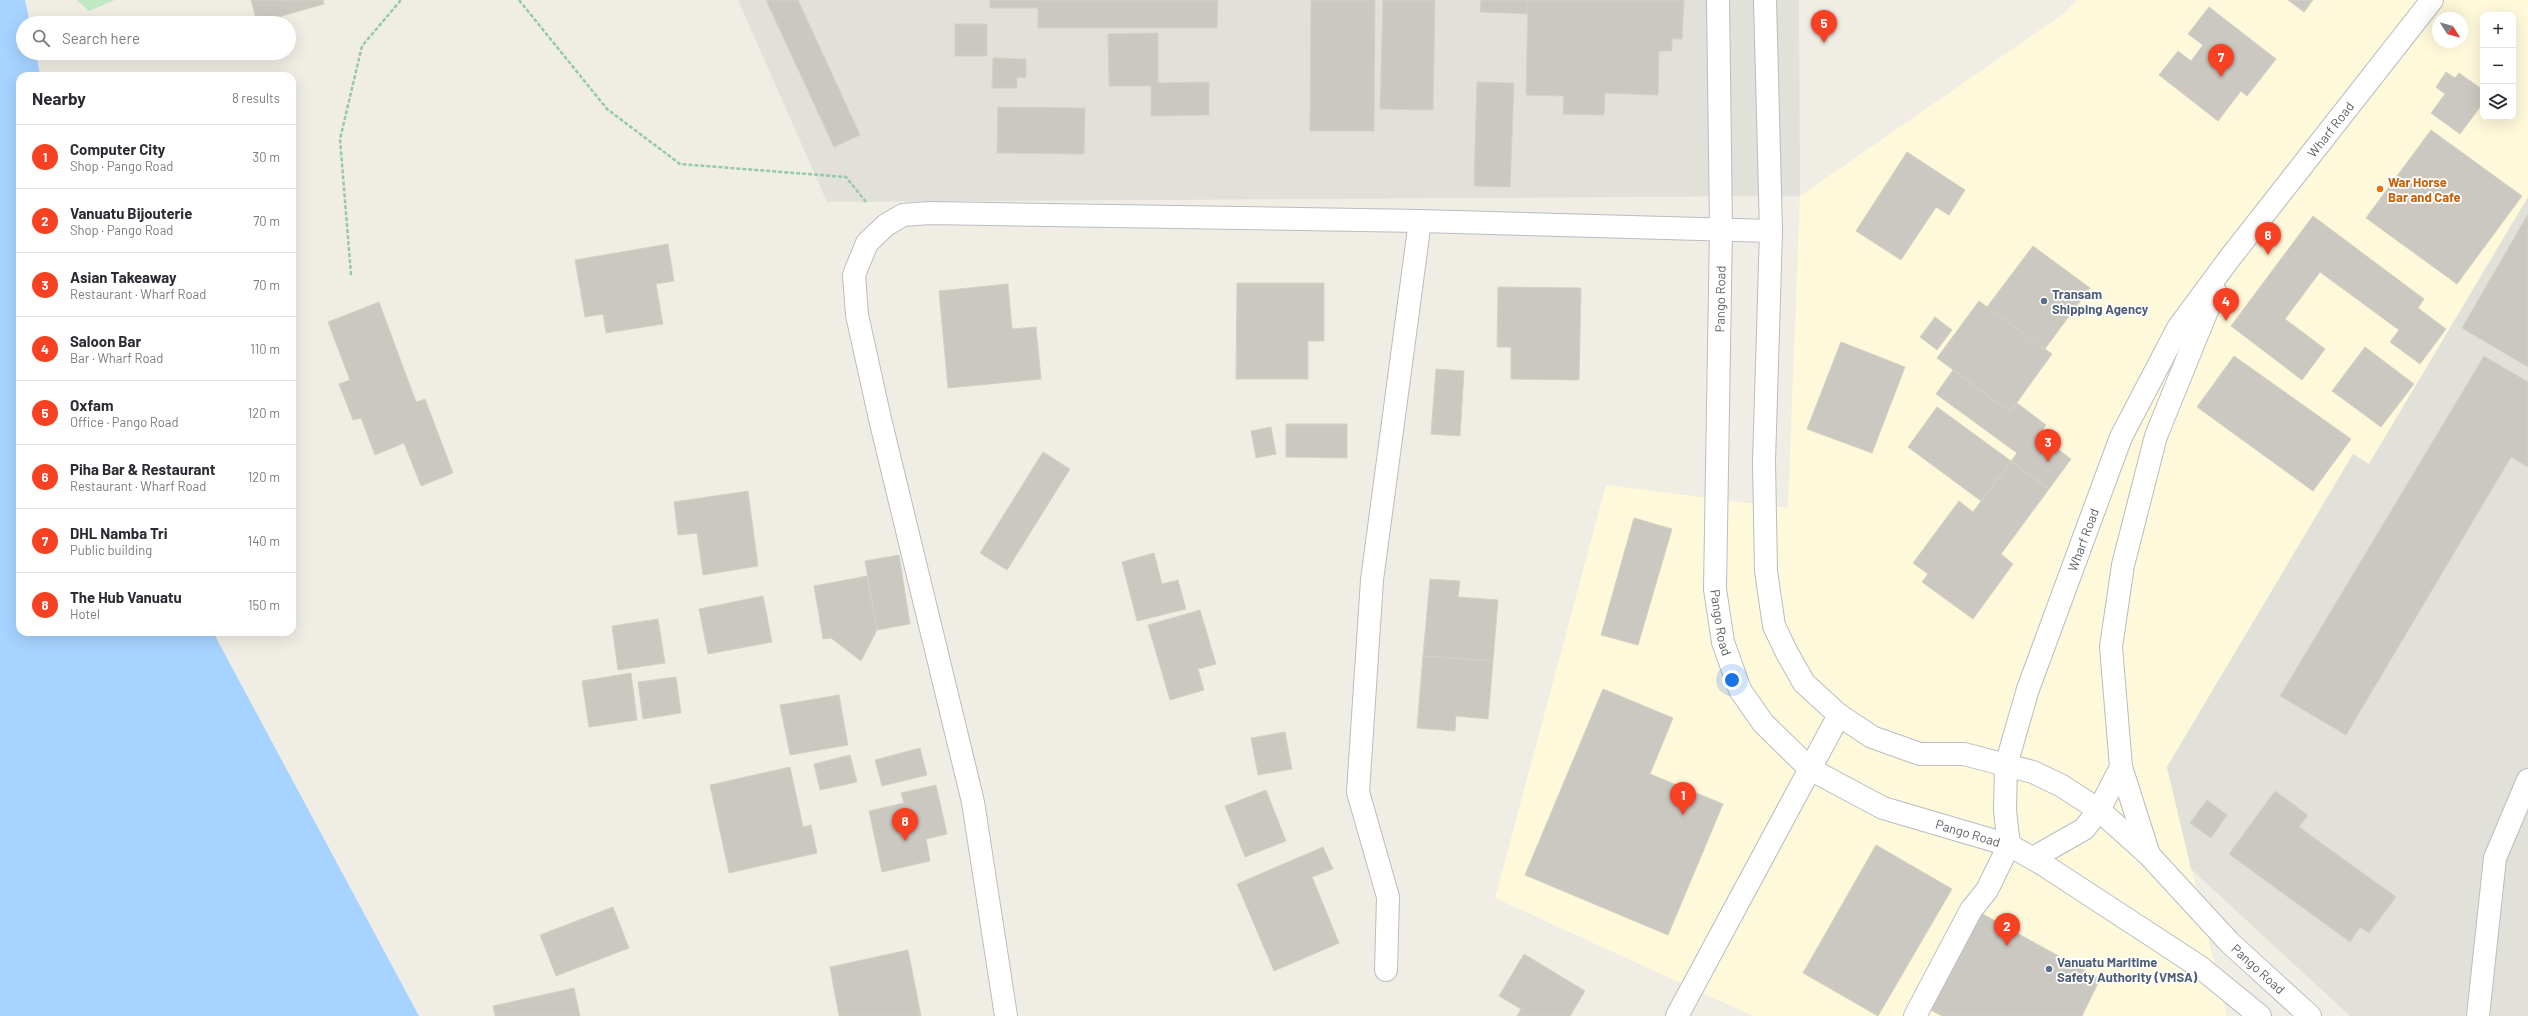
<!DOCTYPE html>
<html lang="en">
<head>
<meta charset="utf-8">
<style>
  body { margin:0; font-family:Barlow,sans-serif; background:#f7f7f7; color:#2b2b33 }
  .controls { position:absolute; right:12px; top:12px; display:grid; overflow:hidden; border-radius:8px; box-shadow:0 4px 16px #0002 }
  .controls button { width:36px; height:36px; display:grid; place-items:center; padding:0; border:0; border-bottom:1px solid #e1e1e2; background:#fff; color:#2b2b33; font:20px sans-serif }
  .compass { position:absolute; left:2432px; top:12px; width:36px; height:36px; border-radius:50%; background:#fff; box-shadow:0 4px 16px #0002; rotate:127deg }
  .you { position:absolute; left:1732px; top:680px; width:14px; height:14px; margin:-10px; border:3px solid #fff; border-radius:50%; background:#1a73e8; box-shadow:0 0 0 6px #1a73e833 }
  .badge { display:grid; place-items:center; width:26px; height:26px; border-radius:50%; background:#f84023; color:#fff; font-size:13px; font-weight:700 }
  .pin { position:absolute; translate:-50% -33px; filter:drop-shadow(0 1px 2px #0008) }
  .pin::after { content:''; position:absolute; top:21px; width:14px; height:12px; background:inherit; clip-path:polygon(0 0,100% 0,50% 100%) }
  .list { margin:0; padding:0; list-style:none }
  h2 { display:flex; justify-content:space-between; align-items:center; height:52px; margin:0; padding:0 16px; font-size:17px }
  h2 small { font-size:13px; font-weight:400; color:#7c7c81 }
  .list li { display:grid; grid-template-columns:26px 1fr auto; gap:12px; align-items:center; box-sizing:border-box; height:64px; padding:0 16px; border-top:1px solid #e1e1e2 }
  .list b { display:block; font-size:15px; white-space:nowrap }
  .list p { margin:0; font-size:13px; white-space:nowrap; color:#7c7c81 }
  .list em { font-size:13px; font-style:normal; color:#7c7c81 }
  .icon { flex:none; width:22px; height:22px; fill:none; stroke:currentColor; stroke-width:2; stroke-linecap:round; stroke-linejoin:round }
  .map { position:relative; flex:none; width:2528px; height:1016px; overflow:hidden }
  .search { position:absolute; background:#fff; box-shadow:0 4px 16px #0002; left:16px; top:16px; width:280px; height:44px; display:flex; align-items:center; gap:10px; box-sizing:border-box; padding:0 14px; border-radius:22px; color:#7c7c81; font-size:15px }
  .panel { position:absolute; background:#fff; box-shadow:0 4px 16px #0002; left:16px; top:72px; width:280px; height:564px; border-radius:12px }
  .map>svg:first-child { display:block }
  .commercial { fill:#fff9db; fill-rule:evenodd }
  .industrial { fill:#e1e0d9 }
  .green { fill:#bfeac1 }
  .water { fill:#a6d3ff }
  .building { fill:#cbc8c1; stroke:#d5d1c2 }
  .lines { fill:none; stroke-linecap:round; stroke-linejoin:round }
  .minor-casing { stroke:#b9bcc1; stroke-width:24 }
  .path { stroke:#96c9a8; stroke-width:2.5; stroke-dasharray:4 2; stroke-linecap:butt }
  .minor { stroke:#fff; stroke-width:22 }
  .food-dot { fill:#e8710a; stroke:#fff; stroke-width:1.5 }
  .service-dot { fill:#5c6f8a; stroke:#fff; stroke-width:1.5 }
  .labels { text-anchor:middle; stroke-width:3.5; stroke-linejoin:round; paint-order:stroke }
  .street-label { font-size:13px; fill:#5c6066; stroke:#fff }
  .food-label { font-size:13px; font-weight:bold; fill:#c56008; stroke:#fff; text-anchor:start }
  .service-label { font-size:13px; font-weight:bold; fill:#4e5e75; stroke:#fff; text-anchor:start }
</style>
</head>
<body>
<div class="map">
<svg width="2528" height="1016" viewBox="0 0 2528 1016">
  <rect width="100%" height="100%" fill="#f0eee4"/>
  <path class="commercial" d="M2077,0H2528V197L2369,464L2353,454L2167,767L2227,1016H1753L1495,898L1606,485L1788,508L1800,196L2063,14ZM2483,15H2513V117H2483ZM2438,18H2462V42H2438Z"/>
  <g class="industrial">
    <path d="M738,0H1799L1800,196L827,202Z"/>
    <path d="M2528,197V1016H2350L2191,869L2167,767L2353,454L2369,464Z"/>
  </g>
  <path class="green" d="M77,0H115L89,11Z"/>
  <path class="water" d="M0,0H25L30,23H23V53H36L40,76H20V632H213L419,1016H0Z"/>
  <g class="building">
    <path d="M251,0H323L324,4L257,23Z"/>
    <path d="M766,0H798L860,135L834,147Z"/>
    <path d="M990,0H1218L1217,28H1038V8H990Z"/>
    <path d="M1311,0H1375L1374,131H1310Z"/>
    <path d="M1383,0H1435L1433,110L1380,109Z"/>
    <path d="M1481,0H1528V14L1480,12Z"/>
    <path d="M1528,0H1684L1682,39H1672V51H1659L1658,95L1605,93L1604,115L1563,114L1564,96L1526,95Z"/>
    <path d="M2288,0H2313L2304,12Z"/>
    <path d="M2209,7L2276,59L2247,96L2241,91L2218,121L2159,75L2178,51L2191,61L2203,45L2188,34Z"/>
    <rect x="955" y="24" width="32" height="32"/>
    <path d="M1158,33V83L1209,82V115L1151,116V86H1109L1108,34Z"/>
    <path d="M993,58L1026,59V78L1017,77V88H992Z"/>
    <path d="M2446,72L2455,78L2459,73L2483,90V103L2460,134L2431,113L2445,94L2436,87Z"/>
    <path d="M1477,82L1514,83L1510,187L1474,186Z"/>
    <path d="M998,107L1085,108L1084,154L997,153Z"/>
    <path d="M2431,130L2522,196L2457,284L2366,218Z"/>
    <path d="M1907,152L1965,190L1949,215L1936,207L1901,260L1856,231Z"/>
    <path d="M2528,214V367L2462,328Z"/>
    <path d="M2313,216L2424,299L2418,308L2446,329L2420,364L2390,342L2399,330L2320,272L2285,319L2325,349L2302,380L2231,326Z"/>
    <path d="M668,244L674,281L656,284L663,324L606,333L603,314L585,317L575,260Z"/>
    <path d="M2033,246L2090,288L2044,350L1987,307Z"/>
    <path d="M1237,283H1324V341H1308V379H1236Z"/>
    <path d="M1008,284L1012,329L1036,327L1041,379L948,388L939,291Z"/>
    <path d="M1498,287L1581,288L1579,380L1511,379V347H1497Z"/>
    <path d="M1979,301L2052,354L2010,412L1937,358Z"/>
    <path d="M379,302L416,402L425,399L453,473L421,486L404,443L375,455L361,418L353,420L339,384L350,380L328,322Z"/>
    <path d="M1935,317L1952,330L1937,350L1920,337Z"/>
    <path d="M1841,342L1905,367L1872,453L1807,429Z"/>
    <path d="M2365,347L2414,384L2381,427L2332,391Z"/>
    <path d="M2234,356L2351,439L2313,491L2197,407Z"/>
    <path d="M2484,356L2528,382V467L2511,457L2346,735L2280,696Z"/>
    <path d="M1436,369L1464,371L1460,436L1431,434Z"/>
    <path d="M1953,370L2010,412L2017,403L2046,425L2039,435L2071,459L2049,489L2011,461L2017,453L1936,394Z"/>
    <path d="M1937,407L2011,461L1981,501L1908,447Z"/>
    <path d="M1286,424H1347V458L1286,457Z"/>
    <path d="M1271,427L1276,454L1256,458L1251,431Z"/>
    <path d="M1043,452L1070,469L1007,570L980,553Z"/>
    <path d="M2011,461L2049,489L2001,554L2013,564L1973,619L1922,582L1928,574L1913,563L1959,501L1973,512Z"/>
    <path d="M748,491L758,566L703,575L697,533L678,535L674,502Z"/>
    <path d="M1634,518L1672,529L1638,645L1601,635Z"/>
    <path d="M1154,553L1162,584L1178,580L1186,609L1137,621L1122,562Z"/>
    <path d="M899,555L910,624L877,630L865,561Z"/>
    <path d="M867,576L877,630L861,661L831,638L823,639L814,586Z"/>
    <path d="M1430,579L1460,581L1458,597L1498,600L1493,661L1423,656Z"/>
    <path d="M763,596L772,642L708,654L699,609Z"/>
    <path d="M1200,610L1216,664L1198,669L1204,690L1170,700L1148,625Z"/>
    <path d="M658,619L665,663L618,670L612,626Z"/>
    <path d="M1423,656L1493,661L1488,719L1456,716L1455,731L1417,728Z"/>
    <path d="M631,673L637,720L589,727L582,681Z"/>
    <path d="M676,677L681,713L643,719L638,682Z"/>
    <path d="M1603,689L1673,718L1650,774L1723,804L1668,935L1525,875Z"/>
    <path d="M839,695L848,745L790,755L780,705Z"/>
    <path d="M1285,732L1292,769L1258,775L1251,738Z"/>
    <path d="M920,748L927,775L882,786L875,760Z"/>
    <path d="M850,755L857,782L820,790L814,764Z"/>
    <path d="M790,767L803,827L811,825L817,853L729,873L710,785Z"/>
    <path d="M936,785L947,834L926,839L930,861L882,872L869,811L904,803L901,793Z"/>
    <path d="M1266,790L1286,841L1245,857L1225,806Z"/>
    <path d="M2275,791L2308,815L2299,827L2396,897L2369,933L2360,927L2350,942L2229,854Z"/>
    <path d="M2207,800L2227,815L2211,838L2190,823Z"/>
    <path d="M1876,845L1952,889L1878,1016L1803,973Z"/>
    <path d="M1323,847L1333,869L1312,877L1339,943L1274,971L1237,884Z"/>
    <path d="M613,907L629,948L556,976L540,935Z"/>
    <path d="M1981,913L2100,979L2082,1016H1942L1929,1009Z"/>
    <path d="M908,950L921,1016H839L830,967Z"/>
    <path d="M1524,954L1585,991L1570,1016H1517L1521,1009L1499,996Z"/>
    <path d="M574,988L580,1016H495L493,1006Z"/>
  </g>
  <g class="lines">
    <g class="minor-casing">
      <g id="minor">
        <path id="s1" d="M1718,0L1721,228L1715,589L1723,642L1740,690L1763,723L1810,769L1883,808L2009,845L2044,865L2200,967L2260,1016"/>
        <path id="s2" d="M1765,0L1771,231L1764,462L1766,571L1774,626L1787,653L1804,683L1839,715L1872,737L1920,754H1964L2033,772L2062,786L2099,810L2149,855L2230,943L2310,1016"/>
        <path d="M2149,855L2121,767L2111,647L2123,565L2156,436L2215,291"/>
        <path d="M2033,858L2084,829L2099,810L2121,767"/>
        <path d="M1386,970L1388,897L1358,792L1372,580L1420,221"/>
        <path d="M1006,1016L973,802L880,419L857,315L854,275L867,243L886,225L903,215L930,213L1420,221L1771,231"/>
        <path d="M1677,1016L1839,715"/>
        <path id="s3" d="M1915,1016L1971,910L1987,890L2009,845L2005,811L2006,765L2028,689L2121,437L2178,328L2229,259L2432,0"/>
        <path d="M2478,1016L2495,858L2528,780"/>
      </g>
    </g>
    <g class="path">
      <path d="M519,0L607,109L680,164L846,177L866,202"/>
      <path d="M351,275L340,139L362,46L401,0"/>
    </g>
    <use href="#minor" class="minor"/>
  </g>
  <circle class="food-dot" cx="2380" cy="189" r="4"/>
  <g class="service-dot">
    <circle cx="2044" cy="301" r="4"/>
    <circle cx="2049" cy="969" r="4"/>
  </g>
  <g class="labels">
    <g class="street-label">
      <text dy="5" stroke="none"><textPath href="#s3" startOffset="997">Wharf Road</textPath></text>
      <text transform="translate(1720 299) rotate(-89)" y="5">Pango Road</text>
      <text dy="5" stroke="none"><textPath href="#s3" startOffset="514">Wharf Road</textPath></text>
      <text dy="5" stroke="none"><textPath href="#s1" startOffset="623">Pango Road</textPath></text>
      <text dy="5" stroke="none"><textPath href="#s1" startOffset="971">Pango Road</textPath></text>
      <text dy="5" stroke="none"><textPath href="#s2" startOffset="1246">Pango Road</textPath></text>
    </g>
    <g class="food-label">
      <text x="2388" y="187">War Horse<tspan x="2388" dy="15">Bar and Cafe</tspan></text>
    </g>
    <g class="service-label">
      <text x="2052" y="299">Transam<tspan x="2052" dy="15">Shipping Agency</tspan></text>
      <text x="2057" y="967">Vanuatu Maritime<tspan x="2057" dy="15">Safety Authority (VMSA)</tspan></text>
    </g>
  </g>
</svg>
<div class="controls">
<button>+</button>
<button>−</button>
<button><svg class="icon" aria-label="layers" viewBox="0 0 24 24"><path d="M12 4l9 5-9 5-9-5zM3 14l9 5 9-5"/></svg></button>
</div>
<svg class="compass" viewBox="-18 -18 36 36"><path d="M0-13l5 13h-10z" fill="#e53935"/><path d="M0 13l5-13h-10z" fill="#7c7c81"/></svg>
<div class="you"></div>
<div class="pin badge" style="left:1683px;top:815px">1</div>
<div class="pin badge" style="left:2007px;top:946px">2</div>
<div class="pin badge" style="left:2048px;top:462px">3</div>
<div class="pin badge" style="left:2226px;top:321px">4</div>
<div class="pin badge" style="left:1824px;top:43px">5</div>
<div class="pin badge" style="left:2268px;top:255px">6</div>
<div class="pin badge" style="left:2221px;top:77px">7</div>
<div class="pin badge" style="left:905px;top:841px">8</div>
<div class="search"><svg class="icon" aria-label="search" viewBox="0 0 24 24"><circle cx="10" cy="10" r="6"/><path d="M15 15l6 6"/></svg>Search here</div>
<section class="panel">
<h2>Nearby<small>8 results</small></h2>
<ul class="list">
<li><span class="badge">1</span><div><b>Computer City</b><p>Shop · Pango Road</p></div><em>30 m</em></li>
<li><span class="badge">2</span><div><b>Vanuatu Bijouterie</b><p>Shop · Pango Road</p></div><em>70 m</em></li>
<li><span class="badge">3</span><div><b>Asian Takeaway</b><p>Restaurant · Wharf Road</p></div><em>70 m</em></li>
<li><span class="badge">4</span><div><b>Saloon Bar</b><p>Bar · Wharf Road</p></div><em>110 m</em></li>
<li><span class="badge">5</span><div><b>Oxfam</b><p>Office · Pango Road</p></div><em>120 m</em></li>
<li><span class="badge">6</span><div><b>Piha Bar &amp; Restaurant</b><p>Restaurant · Wharf Road</p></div><em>120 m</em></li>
<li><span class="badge">7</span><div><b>DHL Namba Tri</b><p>Public building</p></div><em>140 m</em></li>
<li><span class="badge">8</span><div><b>The Hub Vanuatu</b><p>Hotel</p></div><em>150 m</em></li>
</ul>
</section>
</div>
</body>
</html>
